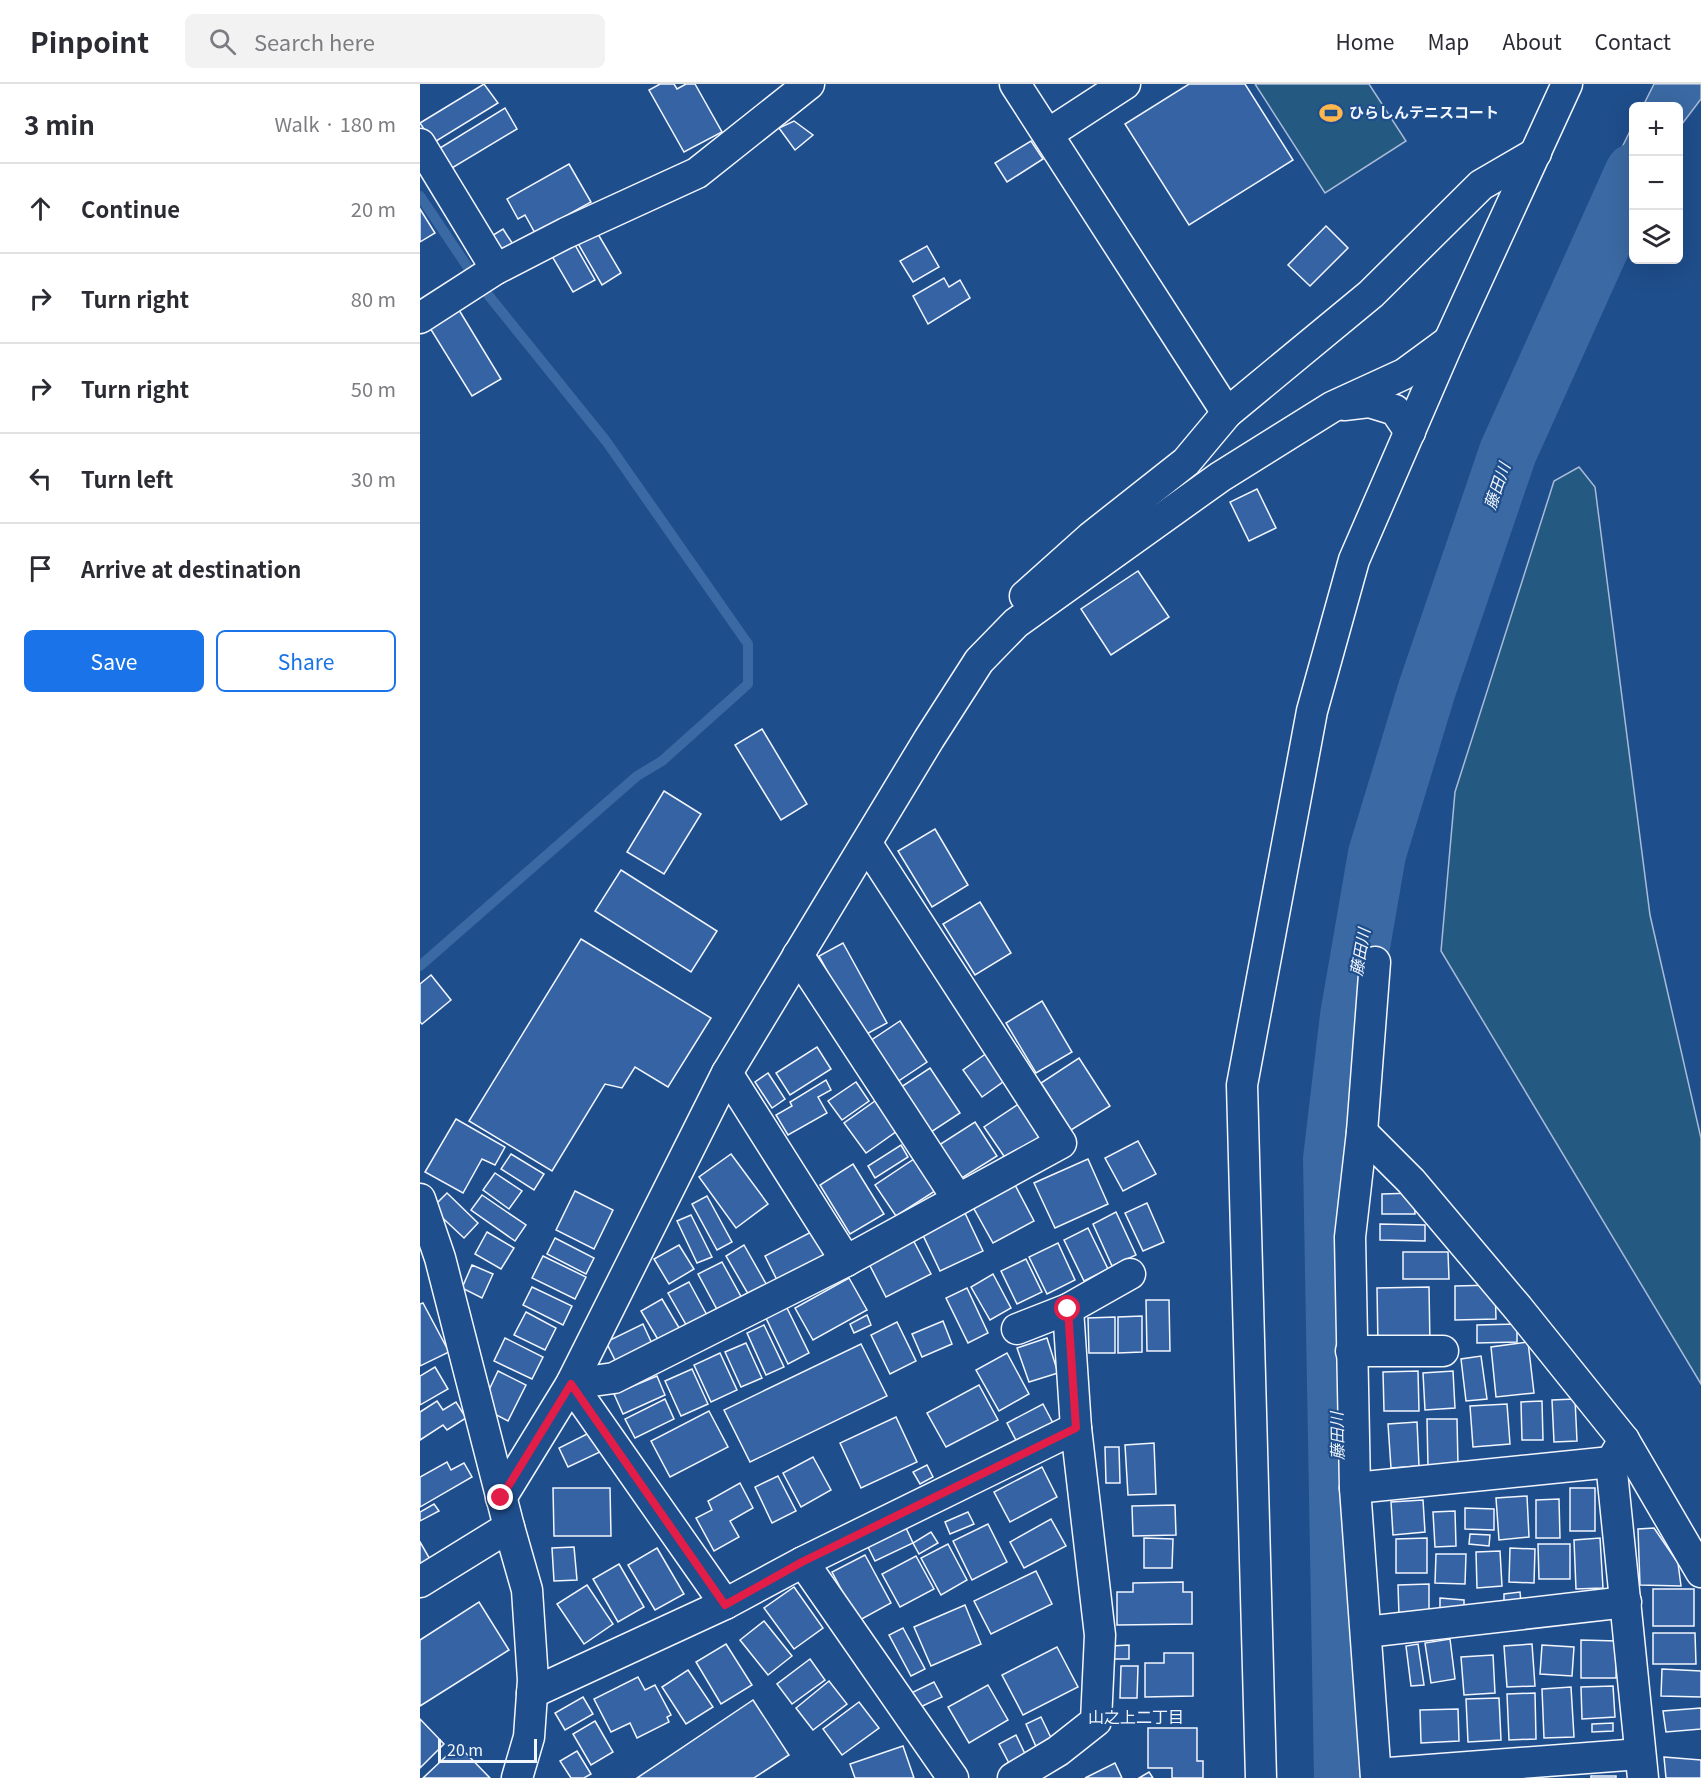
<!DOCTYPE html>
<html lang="en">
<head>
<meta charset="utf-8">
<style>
  body { margin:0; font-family:Georgia,"Noto Sans JP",serif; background:#f2f2f3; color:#2b2b33 }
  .controls { position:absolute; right:18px; top:18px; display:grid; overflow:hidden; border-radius:9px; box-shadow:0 6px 24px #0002 }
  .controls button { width:54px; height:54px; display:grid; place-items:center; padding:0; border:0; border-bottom:2px solid #e1e1e2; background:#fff; color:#2b2b33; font:30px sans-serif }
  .scale { position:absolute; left:18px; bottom:15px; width:99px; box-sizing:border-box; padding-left:6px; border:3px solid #f2f6ff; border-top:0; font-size:16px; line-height:21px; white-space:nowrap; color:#f2f6ff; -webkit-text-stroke:4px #1f4e8c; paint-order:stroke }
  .stop { position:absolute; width:18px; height:18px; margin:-14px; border:4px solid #e11d48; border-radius:50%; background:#fff }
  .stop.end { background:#e11d48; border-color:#fff; box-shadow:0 2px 6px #0008 }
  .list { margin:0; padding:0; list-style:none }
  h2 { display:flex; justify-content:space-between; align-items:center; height:78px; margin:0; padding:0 24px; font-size:26px }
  h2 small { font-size:20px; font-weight:400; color:#7c7c81 }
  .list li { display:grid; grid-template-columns:39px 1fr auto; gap:18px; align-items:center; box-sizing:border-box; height:90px; padding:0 24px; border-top:2px solid #e1e1e2 }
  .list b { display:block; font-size:22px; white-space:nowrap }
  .list em { font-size:20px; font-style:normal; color:#7c7c81 }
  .actions { display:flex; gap:12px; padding:18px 24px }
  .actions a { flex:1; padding:14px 0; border:2px solid #1a73e8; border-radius:9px; text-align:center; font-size:21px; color:#1a73e8 }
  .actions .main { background:#1a73e8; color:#fff }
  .icon { flex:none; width:33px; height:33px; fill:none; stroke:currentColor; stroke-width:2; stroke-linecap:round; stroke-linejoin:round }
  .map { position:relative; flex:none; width:1281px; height:1694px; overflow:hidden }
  header { display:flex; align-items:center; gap:36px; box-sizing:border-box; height:84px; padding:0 30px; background:#fff; border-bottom:2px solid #e1e1e2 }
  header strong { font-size:28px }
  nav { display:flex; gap:33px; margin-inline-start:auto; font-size:21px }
  .search { width:420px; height:54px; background:#f2f2f3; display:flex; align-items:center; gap:15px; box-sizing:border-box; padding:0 21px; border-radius:9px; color:#7c7c81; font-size:22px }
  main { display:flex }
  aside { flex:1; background:#fff }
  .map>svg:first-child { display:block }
  .green { fill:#245a82; stroke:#a8bbd7; stroke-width:1.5 }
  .water { fill:#3b69a3; stroke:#a8bbd7; stroke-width:1.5 }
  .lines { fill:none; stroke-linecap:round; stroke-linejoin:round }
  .stream { stroke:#3b69a3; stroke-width:10 }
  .river { stroke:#3b69a3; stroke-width:58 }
  .building { fill:#3563a3; stroke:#f2f6ff; stroke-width:1.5 }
  .street-casing { stroke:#f2f6ff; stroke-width:33 }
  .street { stroke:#1f4e8c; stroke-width:30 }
  .route { stroke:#e11d48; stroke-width:8 }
  .labels { text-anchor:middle; stroke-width:4.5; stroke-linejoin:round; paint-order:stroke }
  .poi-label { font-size:15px; font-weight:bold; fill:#f2f6ff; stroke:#1f4e8c; text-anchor:start }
  .water-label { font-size:16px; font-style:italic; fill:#f2f6ff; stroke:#1f4e8c }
  .neighbourhood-label { font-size:16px; fill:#f2f6ff; stroke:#1f4e8c }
</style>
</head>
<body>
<header>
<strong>Pinpoint</strong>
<div class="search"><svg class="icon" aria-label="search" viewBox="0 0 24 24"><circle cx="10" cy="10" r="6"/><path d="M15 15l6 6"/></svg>Search here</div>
<nav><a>Home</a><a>Map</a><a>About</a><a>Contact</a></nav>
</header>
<main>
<aside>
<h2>3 min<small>Walk · 180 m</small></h2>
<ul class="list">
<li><svg class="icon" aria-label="ahead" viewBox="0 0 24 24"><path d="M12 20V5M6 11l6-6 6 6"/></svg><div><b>Continue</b></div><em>20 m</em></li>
<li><svg class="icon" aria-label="right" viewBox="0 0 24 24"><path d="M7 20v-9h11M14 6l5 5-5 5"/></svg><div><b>Turn right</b></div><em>80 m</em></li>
<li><svg class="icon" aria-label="right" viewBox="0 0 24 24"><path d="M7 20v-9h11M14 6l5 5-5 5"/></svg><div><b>Turn right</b></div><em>50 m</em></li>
<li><svg class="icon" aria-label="left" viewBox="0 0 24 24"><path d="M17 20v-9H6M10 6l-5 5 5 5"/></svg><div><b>Turn left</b></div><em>30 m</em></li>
<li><svg class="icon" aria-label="arrive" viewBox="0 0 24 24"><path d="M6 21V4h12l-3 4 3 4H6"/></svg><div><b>Arrive at destination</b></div></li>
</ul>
<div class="actions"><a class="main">Save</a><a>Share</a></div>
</aside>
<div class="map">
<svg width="1281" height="1694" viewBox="0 0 1281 1694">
  <rect width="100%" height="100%" fill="#1f4e8c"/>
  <g class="green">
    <path d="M835,0H949L986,57L905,109Z"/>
    <path d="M1159,383L1175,403L1230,831L1281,1054V1300L1021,867L1035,708L1134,397Z"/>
  </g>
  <g class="water">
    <path d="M1234,0H1281V15L1259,44L1258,22H1223Z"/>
    <path d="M1213,41V126L1173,209L1141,187Z"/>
  </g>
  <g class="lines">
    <path class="stream" d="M0,112L57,197L186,357L328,560V600L242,677L217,692L0,882"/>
    <path class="river" d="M923,1694L912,1075L929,932L957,770L1007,605L1088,368L1214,88"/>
  </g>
  <g class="building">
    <path d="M64,0L78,19L13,59L0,39Z"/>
    <path d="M240,0H254L257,5L266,0H275L302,48L264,68L229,6Z"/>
    <path d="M769,0H825L873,76L769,141L705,40Z"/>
    <path d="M85,24L97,45L32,84L20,64Z"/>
    <path d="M374,37L393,51L375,66L359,44Z"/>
    <path d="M611,57L623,75L587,98L575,79Z"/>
    <path d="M149,80L171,118L115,149L105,131L98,135L87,115Z"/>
    <path d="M0,125L15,149L0,158Z"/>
    <path d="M906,142L928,164L890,202L868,181Z"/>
    <path d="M83,145L94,162L80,171L70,153Z"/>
    <path d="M175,145L201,189L182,201L156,156Z"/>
    <path d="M151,154L175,196L153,208L129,167Z"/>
    <path d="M507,162L519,183L493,198L480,177Z"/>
    <path d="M524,194L529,203L540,196L550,214L508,240L493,212Z"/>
    <path d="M39,226L81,295L52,312L10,244Z"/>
    <path d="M837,405L856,444L829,457L810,418Z"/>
    <path d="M718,487L749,533L691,571L661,525Z"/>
    <path d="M342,645L387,720L361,736L315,661Z"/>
    <path d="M244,707L281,730L244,790L207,768Z"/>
    <path d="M515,745L548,801L512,823L478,767Z"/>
    <path d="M201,786L297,847L271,888L175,827Z"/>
    <path d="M560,818L591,869L555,891L523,840Z"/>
    <path d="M161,855L291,934L248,1003L215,983L202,1004L185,1000L132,1087L49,1037Z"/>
    <path d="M423,859L467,939L443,952L399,872Z"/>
    <path d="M11,891L31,916L2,940L0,938V900Z"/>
    <path d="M622,917L652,968L616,989L586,939Z"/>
    <path d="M480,937L507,978L474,1000L447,959Z"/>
    <path d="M397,963L411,985L370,1011L356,989Z"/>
    <path d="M567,969L587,995L562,1013L543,986Z"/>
    <path d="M659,974L690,1022L651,1046L621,999Z"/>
    <path d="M510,984L540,1029L505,1052L475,1007Z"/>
    <path d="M348,989L365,1015L352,1024L335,998Z"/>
    <path d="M406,996L411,1006L398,1013L407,1029L368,1051L356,1031L372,1022L370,1018Z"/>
    <path d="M436,998L449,1017L422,1036L408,1017Z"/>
    <path d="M455,1017L477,1047L446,1069L424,1039Z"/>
    <path d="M603,1017L627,1052L588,1078L564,1043Z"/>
    <path d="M36,1035L85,1063L75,1081L62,1075L43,1109L5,1088Z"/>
    <path d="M555,1038L577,1072L537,1097L516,1063Z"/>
    <path d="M718,1057L736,1090L703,1107L685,1074Z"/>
    <path d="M481,1061L488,1073L455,1094L448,1082Z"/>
    <path d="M91,1070L124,1090L114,1106L81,1085Z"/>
    <path d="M311,1070L348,1120L316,1144L279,1093Z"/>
    <path d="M494,1075L515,1107L476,1132L455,1101Z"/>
    <path d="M668,1075L688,1120L635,1144L614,1099Z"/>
    <path d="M433,1080L464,1130L430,1150L400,1101Z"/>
    <path d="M75,1089L102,1107L89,1125L63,1106Z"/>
    <path d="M595,1101L614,1137L573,1159L553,1123Z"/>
    <path d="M155,1107L193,1126L174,1165L136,1146Z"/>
    <path d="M27,1109L58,1139L44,1154L12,1124Z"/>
    <path d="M994,1109L995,1130H962V1110Z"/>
    <path d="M62,1111L106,1141L95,1157L51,1126Z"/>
    <path d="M287,1112L312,1158L297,1166L272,1120Z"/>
    <path d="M727,1119L744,1158L723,1167L705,1129Z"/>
    <path d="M544,1127L563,1167L520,1187L501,1147Z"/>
    <path d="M696,1128L716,1171L692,1182L673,1140Z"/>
    <path d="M271,1131L292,1173L277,1179L257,1137Z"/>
    <path d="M960,1140L1005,1141V1157L960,1156Z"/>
    <path d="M668,1144L688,1185L664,1197L644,1156Z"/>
    <path d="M395,1146L413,1182L363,1208L345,1172Z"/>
    <path d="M67,1148L94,1164L81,1185L55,1170Z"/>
    <path d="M491,1152L511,1190L466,1213L446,1174Z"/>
    <path d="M135,1154L174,1174L166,1190L127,1170Z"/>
    <path d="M638,1159L655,1196L627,1210L609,1173Z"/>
    <path d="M259,1161L274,1185L249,1200L234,1175Z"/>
    <path d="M324,1161L349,1205L331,1215L306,1172Z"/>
    <path d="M983,1168H1028L1029,1195H983Z"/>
    <path d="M123,1172L166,1193L155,1215L112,1194Z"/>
    <path d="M606,1175L622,1208L597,1220L581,1187Z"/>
    <path d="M302,1178L324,1218L300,1231L278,1190Z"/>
    <path d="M52,1181L73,1190L62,1214L42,1204Z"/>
    <path d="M573,1190L591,1224L570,1236L551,1203Z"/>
    <path d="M429,1194L447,1226L393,1256L375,1224Z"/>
    <path d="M269,1198L288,1233L268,1244L248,1209Z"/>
    <path d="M1075,1201L1076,1235L1035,1236V1202Z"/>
    <path d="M112,1203L152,1222L143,1241L103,1221Z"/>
    <path d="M1009,1203L1010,1261L958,1262L957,1204Z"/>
    <path d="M547,1204L568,1249L548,1259L526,1214Z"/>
    <path d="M242,1215L261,1247L240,1259L221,1227Z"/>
    <path d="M726,1216H749L750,1267H727Z"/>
    <path d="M3,1219L29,1268L0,1282V1220Z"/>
    <path d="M365,1220L389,1269L368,1280L344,1230Z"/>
    <path d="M106,1228L136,1244L125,1266L94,1251Z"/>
    <path d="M447,1231L451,1241L434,1249L430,1240Z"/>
    <path d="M722,1232V1268L698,1269V1233Z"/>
    <path d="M695,1233V1269H669L668,1234Z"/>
    <path d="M523,1237L532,1260L502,1273L492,1250Z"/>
    <path d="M477,1238L496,1277L470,1290L451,1251Z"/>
    <path d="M223,1240L233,1262L197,1280L186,1258Z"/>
    <path d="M1097,1240V1258L1057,1259V1241Z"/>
    <path d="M344,1241L364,1283L346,1291L327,1249Z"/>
    <path d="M85,1254L123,1273L112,1295L74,1277Z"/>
    <path d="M627,1254L638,1289L609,1298L597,1264Z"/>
    <path d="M1108,1258L1114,1309L1076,1313L1071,1263Z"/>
    <path d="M326,1259L342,1294L321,1303L305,1268Z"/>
    <path d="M441,1260L467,1312L330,1378L304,1326Z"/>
    <path d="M300,1269L317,1306L291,1318L274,1281Z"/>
    <path d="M587,1269L609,1310L579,1327L556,1286Z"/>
    <path d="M1061,1272L1067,1315L1046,1317L1041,1275Z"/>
    <path d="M15,1283L28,1305L0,1321V1292Z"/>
    <path d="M272,1285L288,1320L261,1332L245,1297Z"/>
    <path d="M78,1287L106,1301L88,1337L61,1323Z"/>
    <path d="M998,1287L999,1327H964L963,1288Z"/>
    <path d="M1033,1287L1035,1324L1005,1326L1003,1289Z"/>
    <path d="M237,1292L245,1311L203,1330L194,1310Z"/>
    <path d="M559,1301L578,1336L526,1363L507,1329Z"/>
    <path d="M245,1315L254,1335L215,1354L205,1335Z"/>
    <path d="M1155,1315L1157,1357L1134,1358L1132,1316Z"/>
    <path d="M17,1317L23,1326L36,1318L46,1334L27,1346L23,1341L0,1356V1328Z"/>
    <path d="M1122,1317L1123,1356H1102L1101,1318Z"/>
    <path d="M623,1320L635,1343L599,1362L587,1339Z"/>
    <path d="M1087,1320L1090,1360L1053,1363L1050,1322Z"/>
    <path d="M289,1327L308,1363L250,1393L231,1357Z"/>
    <path d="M476,1333L497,1378L441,1404L420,1359Z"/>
    <path d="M1007,1335H1037L1038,1382L1008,1383Z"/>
    <path d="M997,1338L999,1382L971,1384L968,1340Z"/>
    <path d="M171,1348L180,1368L148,1383L139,1364Z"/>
    <path d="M734,1359L736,1410L708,1411L705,1361Z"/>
    <path d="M685,1363H699L700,1399H686Z"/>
    <path d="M393,1373L411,1406L381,1423L363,1389Z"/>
    <path d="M27,1378L31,1386L44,1379L52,1393L0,1423V1393Z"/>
    <path d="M507,1381L513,1393L500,1400L493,1388Z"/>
    <path d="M622,1383L637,1413L590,1438L574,1408Z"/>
    <path d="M358,1392L376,1427L352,1439L335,1403Z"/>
    <path d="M320,1399L333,1424L310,1437L319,1453L294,1467L276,1434L292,1426L288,1417Z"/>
    <path d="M133,1404H190L191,1452H134Z"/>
    <rect x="1150" y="1404" width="25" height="43"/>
    <path d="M1107,1412L1109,1453L1079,1456L1076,1414Z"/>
    <path d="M1139,1415L1140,1454H1116V1416Z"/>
    <path d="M1003,1416L1005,1448L973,1451L971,1418Z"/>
    <path d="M14,1420L19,1427L0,1437V1428Z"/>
    <path d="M755,1421L756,1451L713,1452L712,1422Z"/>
    <path d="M1045,1424L1074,1425V1446L1045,1445Z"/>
    <path d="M1035,1427L1036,1462L1015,1463L1013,1428Z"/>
    <path d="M548,1428L554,1440L530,1450L525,1438Z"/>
    <path d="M631,1435L646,1462L604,1484L590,1458Z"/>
    <path d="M568,1440L587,1478L552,1496L533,1457Z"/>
    <path d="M486,1444L493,1459L455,1477L448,1463Z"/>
    <path d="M1234,1444L1258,1479L1261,1502L1220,1501L1218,1445Z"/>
    <path d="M511,1448L518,1459L499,1470L493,1459Z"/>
    <path d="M1050,1450L1070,1451L1069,1462L1049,1460Z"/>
    <path d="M724,1454L753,1455L752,1484H724Z"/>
    <path d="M1007,1454V1489H976V1455Z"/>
    <path d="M1180,1454L1183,1504L1156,1505L1154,1456Z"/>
    <path d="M0,1458L11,1477L0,1483Z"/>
    <path d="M528,1460L547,1496L521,1511L501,1474Z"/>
    <path d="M1118,1460H1150V1495H1119Z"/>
    <path d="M154,1463L157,1496L134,1497L132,1464Z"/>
    <path d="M237,1464L264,1510L235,1526L208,1481Z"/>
    <path d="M1090,1464L1115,1465L1114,1499L1089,1498Z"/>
    <path d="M1080,1467L1082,1502L1057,1504L1056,1468Z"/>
    <path d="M1016,1470H1046L1045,1500L1015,1499Z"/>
    <path d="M445,1471L471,1519L438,1537L412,1488Z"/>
    <path d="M496,1472L514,1505L480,1523L462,1490Z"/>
    <path d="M199,1480L224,1523L198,1538L173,1495Z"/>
    <path d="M616,1487L632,1520L571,1550L554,1517Z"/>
    <path d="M763,1498V1508H772V1540L697,1541V1508H713V1499Z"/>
    <path d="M1009,1500V1531H979L978,1501Z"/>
    <path d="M167,1501L193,1540L164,1560L137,1520Z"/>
    <path d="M374,1503L403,1544L374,1565L344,1524Z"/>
    <rect x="1233" y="1505" width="41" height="37"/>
    <path d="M1100,1508L1101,1518L1084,1519V1510Z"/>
    <path d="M1020,1514L1044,1516V1530L1020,1529Z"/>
    <path d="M59,1518L89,1566L0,1622V1556Z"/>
    <path d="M545,1521L561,1560L511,1582L494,1543Z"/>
    <path d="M344,1537L372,1572L348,1591L320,1556Z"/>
    <path d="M483,1544L505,1585L491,1592L469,1551Z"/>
    <path d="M1233,1549H1275L1276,1580H1233Z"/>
    <path d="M1030,1555L1035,1595L1011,1599L1005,1559Z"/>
    <path d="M1161,1556L1197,1557L1196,1594H1161Z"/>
    <path d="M306,1560L332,1601L301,1620L276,1578Z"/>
    <path d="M998,1560L1004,1601L991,1602L986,1562Z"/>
    <path d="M1112,1560L1115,1602L1087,1603L1084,1562Z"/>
    <path d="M709,1561V1575H692L691,1562Z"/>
    <path d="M1122,1561L1154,1563L1152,1592L1120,1590Z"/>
    <path d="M637,1563L658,1603L603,1631L582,1591Z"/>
    <path d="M744,1569H773V1612L725,1613V1579H744Z"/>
    <path d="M1073,1571L1075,1609L1044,1611L1041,1573Z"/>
    <path d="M390,1575L405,1596L372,1620L357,1600Z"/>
    <path d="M701,1582H718L717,1614H700Z"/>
    <path d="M1242,1585L1281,1587V1613L1241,1612Z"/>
    <path d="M268,1586L293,1623L266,1640L242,1603Z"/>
    <path d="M218,1593L225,1606L235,1601L251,1631L247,1633L249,1638L217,1654L210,1639L191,1648L174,1615Z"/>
    <path d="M409,1597L427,1620L393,1646L376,1624Z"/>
    <path d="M514,1598L522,1613L496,1625L489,1610Z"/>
    <path d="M568,1601L588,1636L549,1659L528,1623Z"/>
    <path d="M1193,1602L1195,1633L1162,1635L1161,1603Z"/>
    <path d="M1151,1603L1154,1653L1124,1654L1122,1605Z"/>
    <path d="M1115,1609L1116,1655L1089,1656L1087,1610Z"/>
    <path d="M163,1613L173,1630L145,1646L135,1629Z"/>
    <path d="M1079,1614L1081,1656L1048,1658L1046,1615Z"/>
    <path d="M333,1616L369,1671L334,1694H217Z"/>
    <path d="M439,1618L459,1644L422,1671L403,1645Z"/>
    <path d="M1281,1624V1645L1246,1648L1243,1627Z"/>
    <path d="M1038,1625L1039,1657L1001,1659L1000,1626Z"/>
    <path d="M621,1633L634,1660L618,1667L606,1640Z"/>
    <path d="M0,1635L24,1660L0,1684Z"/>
    <path d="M175,1637L193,1668L171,1681L153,1650Z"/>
    <path d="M1193,1639V1647L1172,1648V1640Z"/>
    <path d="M728,1644H777V1677H783V1694H752V1684H728Z"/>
    <path d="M596,1651L607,1674L591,1683L579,1660Z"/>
    <path d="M38,1661L70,1694H3Z"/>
    <path d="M483,1662L494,1694H435L430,1680Z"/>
    <path d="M157,1667L171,1690L164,1694H151L140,1677Z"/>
    <path d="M1244,1673L1281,1676V1694H1246Z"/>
    <path d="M695,1679L702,1694H665Z"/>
    <path d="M729,1688L733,1694H719Z"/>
    <rect x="1171" y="1692" width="25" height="2"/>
  </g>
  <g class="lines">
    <g class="street-casing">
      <g id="street">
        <path d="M595,0L807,329L951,210L1061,101L1116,69"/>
        <path d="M628,50L705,0"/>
        <path d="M0,60L76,185"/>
        <path d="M0,234L76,185L146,149L277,89L389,0"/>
        <path d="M924,321L949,318L975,326L990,348"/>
        <path d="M605,512L671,453L766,378L807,329"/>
        <path d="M378,871L537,1114"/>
        <path d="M955,878L942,1048L930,1153L935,1404L956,1694"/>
        <path d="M307,989L426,1177"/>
        <path d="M942,1048L991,1097L1098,1224L1204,1356L1281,1488"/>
        <path d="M0,1115L20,1174L89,1443L107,1506L113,1596L109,1653L97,1694"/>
        <path d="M597,1245L648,1225"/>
        <path d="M931,1267H1023"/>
        <path d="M656,1344L648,1225L710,1190"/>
        <path d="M1204,1356L1191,1378L1223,1694"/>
        <path d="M935,1404L1191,1378"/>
        <path d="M81,1414L151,1300L307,989L509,655L559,577L596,539L800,393L912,323L984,290L1029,257"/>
        <path d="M383,1478L533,1694"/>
        <path d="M0,1498L89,1443"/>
        <path d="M305,1520L151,1300L194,1294L426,1177L641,1059L447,760"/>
        <path d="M946,1548L1206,1518"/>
        <path d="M112,1609L305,1520L383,1478L656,1344L680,1551L676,1637L638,1667L593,1694"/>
        <path d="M956,1690L1220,1670"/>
        <path d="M841,1694L822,1001L892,627L934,476L1029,257L1147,0"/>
      </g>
    </g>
    <use href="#street" class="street"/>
  </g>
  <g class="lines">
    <path class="route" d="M81,1414L151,1300L305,1521L382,1478L656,1344L648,1225"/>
  </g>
  <defs>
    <g id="stadium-bare" transform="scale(1.8)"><path d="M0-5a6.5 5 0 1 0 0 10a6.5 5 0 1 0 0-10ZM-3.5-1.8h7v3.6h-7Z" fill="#ffb74d" stroke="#1f4e8c" stroke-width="2.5" paint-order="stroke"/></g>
  </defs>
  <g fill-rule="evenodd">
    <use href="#stadium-bare" x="911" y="29"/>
  </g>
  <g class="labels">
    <g class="poi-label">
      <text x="929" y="34">ひらしんテニスコート</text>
    </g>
    <g class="water-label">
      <text transform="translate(1077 402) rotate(-71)" y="6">藤田川</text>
      <text transform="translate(940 868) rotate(-80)" y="6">藤田川</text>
      <text transform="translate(917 1352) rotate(-91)" y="6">藤田川</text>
    </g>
    <g class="neighbourhood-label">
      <text x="716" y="1639">山之上二丁目</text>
    </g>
  </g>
</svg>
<div class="controls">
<button>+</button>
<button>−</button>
<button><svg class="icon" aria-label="layers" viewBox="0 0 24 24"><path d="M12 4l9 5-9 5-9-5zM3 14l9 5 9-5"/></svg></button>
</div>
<div class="scale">20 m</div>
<div class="stop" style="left:648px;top:1225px"></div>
<div class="stop end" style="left:81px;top:1414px"></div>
</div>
</main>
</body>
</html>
